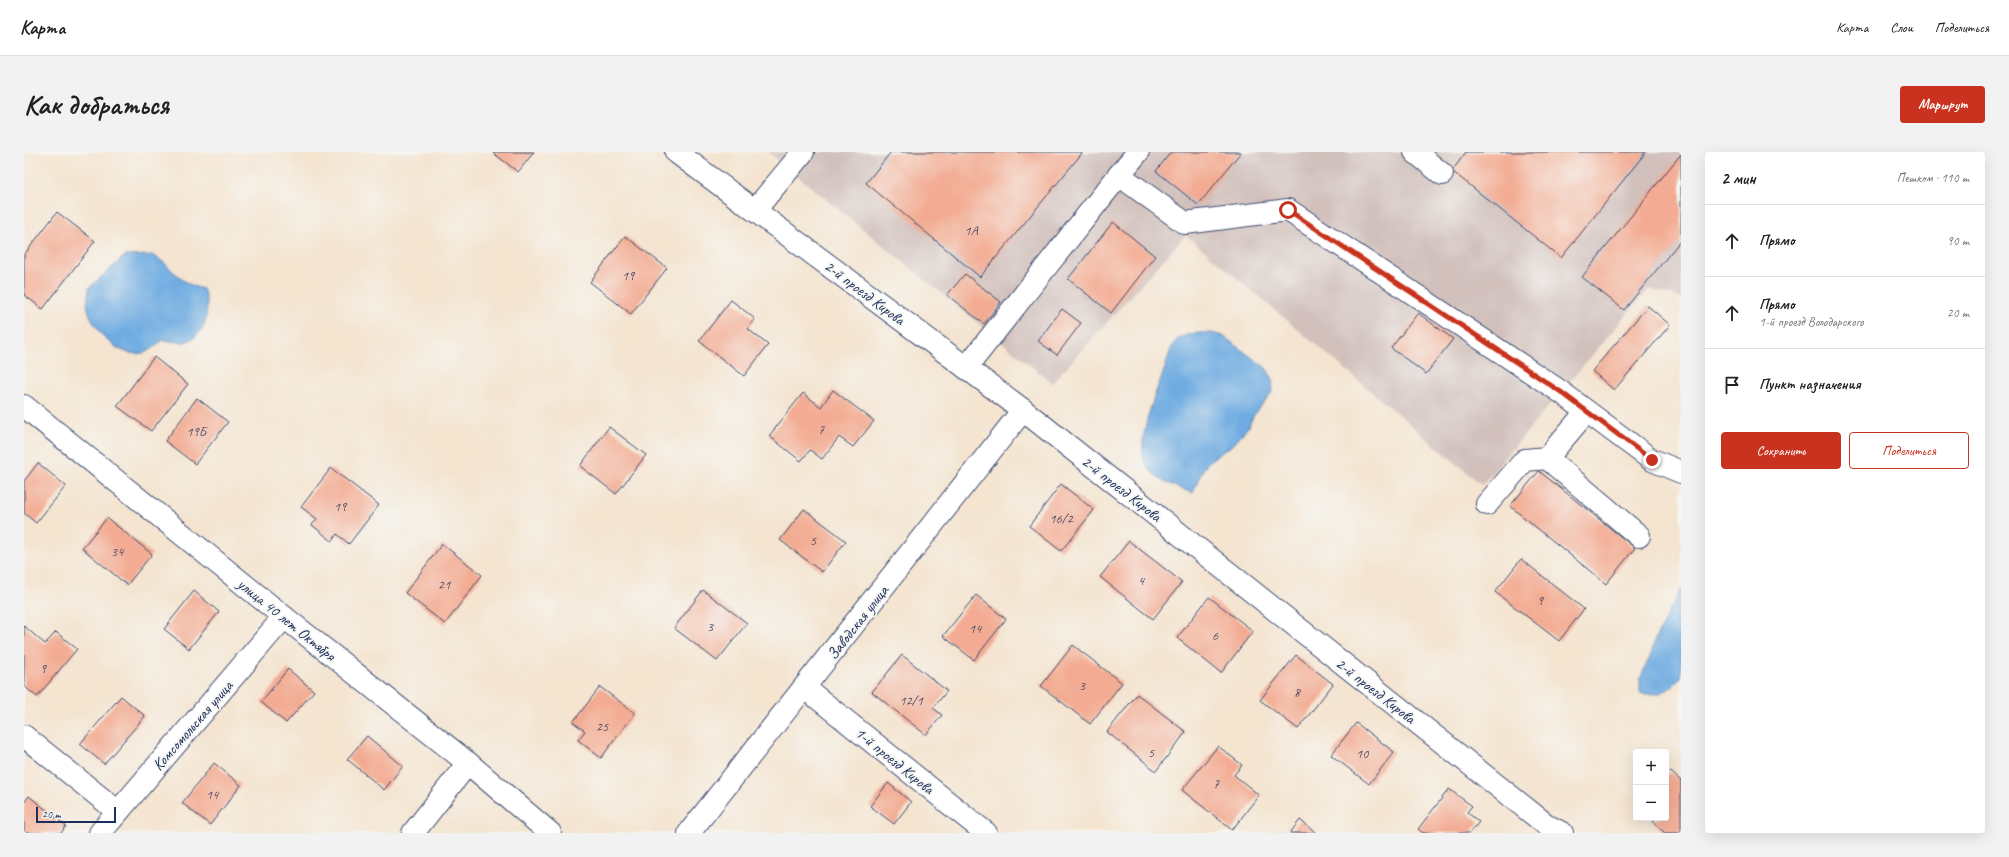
<!DOCTYPE html>
<html lang="ru">
<head>
<meta charset="utf-8">
<style>
  body { margin:0; font-family:Caveat,sans-serif; background:#f2f2f2; color:#202124 }
  .controls { position:absolute; right:12px; bottom:12px; display:grid; overflow:hidden; border-radius:4px; box-shadow:0 4px 16px #0002 }
  .controls button { width:36px; height:36px; display:grid; place-items:center; padding:0; border:0; border-bottom:1px solid #e0e0e0; background:#fff; color:#202124; font:20px sans-serif }
  .scale { position:absolute; left:12px; bottom:10px; width:80px; box-sizing:border-box; padding-left:4px; border:2px solid #1b2f5e; border-top:0; font-size:11px; line-height:14px; white-space:nowrap; color:#1b2f5e; -webkit-text-stroke:3px #f6f6f2; paint-order:stroke }
  .stop { position:absolute; width:12px; height:12px; margin:-9px; border:3px solid #c8321e; border-radius:50%; background:#fff }
  .stop.end { background:#c8321e; border-color:#fff; box-shadow:0 1px 4px #0008 }
  .list { margin:0; padding:0; list-style:none }
  h2 { display:flex; justify-content:space-between; align-items:center; height:52px; margin:0; padding:0 16px; font-size:17px }
  h2 small { font-size:13px; font-weight:400; color:#757577 }
  .list li { display:grid; grid-template-columns:26px 1fr auto; gap:12px; align-items:center; box-sizing:border-box; height:72px; padding:0 16px; border-top:1px solid #e0e0e0 }
  .list b { display:block; font-size:15px; white-space:nowrap }
  .list p { margin:0; font-size:13px; white-space:nowrap; color:#757577 }
  .list em { font-size:13px; font-style:normal; color:#757577 }
  .actions { display:flex; gap:8px; padding:12px 16px }
  .actions a { flex:1; padding:9px 0; border:1px solid #c8321e; border-radius:4px; text-align:center; font-size:14px; color:#c8321e }
  .actions .main { background:#c8321e; color:#fff }
  .icon { flex:none; width:22px; height:22px; fill:none; stroke:currentColor; stroke-width:2; stroke-linecap:round; stroke-linejoin:round }
  .map { position:relative; flex:none; width:1657px; height:681px; overflow:hidden; border-radius:4px }
  header { display:flex; align-items:center; gap:24px; box-sizing:border-box; height:56px; padding:0 20px; background:#fff; border-bottom:1px solid #e0e0e0 }
  header strong { font-size:19px }
  nav { display:flex; gap:22px; margin-inline-start:auto; font-size:14px }
  .intro { display:flex; align-items:center; justify-content:space-between; box-sizing:border-box; height:96px; padding:0 24px }
  h1 { margin:0; font-size:28px }
  .button { padding:10px 18px; border-radius:4px; background:#c8321e; color:#fff; font-size:14px; font-weight:700 }
  main { display:flex; gap:24px; padding:0 24px }
  aside { flex:1; background:#fff; border-radius:4px; box-shadow:0 4px 16px #0002 }
  .map>svg:first-child { display:block }
  .industrial { fill:#d1c0bc }
  .water { fill:#6face1; stroke:#456ea0 }
  .building { fill:#f3ac93 }
  .lines { fill:none; stroke-linecap:round; stroke-linejoin:round }
  .minor-casing { stroke:#3c4a6f; stroke-width:24 }
  .minor { stroke:#fff; stroke-width:22 }
  .route { stroke:#c8321e; stroke-width:5 }
  .labels { text-anchor:middle; stroke-width:3.5; stroke-linejoin:round; paint-order:stroke }
  .number-label { font-size:14px; fill:#514e6b }
  .street-label { font-size:16px; fill:#1b2f5e; stroke:#f6f6f2 }
</style>
</head>
<body>
<header>
<strong>Карта</strong>
<nav><a>Карта</a><a>Слои</a><a>Поделиться</a></nav>
</header>
<div class="intro"><h1>Как добраться</h1><a class="button">Маршрут</a></div>
<main>
<div class="map">
<svg width="1657" height="681" viewBox="0 0 1657 681">
  <rect width="100%" height="100%" fill="#f6f6f2"/>
  <filter id="ink" filterUnits="userSpaceOnUse"><feTurbulence type="fractalNoise" baseFrequency=".025" numOctaves="2"/><feDisplacementMap in="SourceGraphic" scale="8" xChannelSelector="R" yChannelSelector="G"/><feConvolveMatrix kernelMatrix="1 2 1 2 8 2 1 2 1" color-interpolation-filters="sRGB"/></filter>
  <filter id="wash" filterUnits="userSpaceOnUse"><feTurbulence type="fractalNoise" baseFrequency=".012" numOctaves="4" result="noise"/><feDisplacementMap in="SourceGraphic" scale="16" xChannelSelector="R" yChannelSelector="G"/><feGaussianBlur stdDeviation="0.9" result="paint"/><feColorMatrix in="noise" values="0 0 0 0 0 0 0 0 0 0 0 0 0 0 0 0 0 1.4 0 .05"/><feComposite in="paint" operator="in"/></filter>
  <g filter="url(#wash)">
    <rect width="100%" height="100%" fill="#f4e4d0"/>
    <path class="industrial" d="M744,0H1657V146L1624,137L1458,333L1162,83L1028,231Z"/>
    <g class="water">
      <path d="M128,103C150,114 153,131 179,137C187,155 183,186 160,190C153,191 145,188 138,188C134,191 131,196 126,198C101,213 70,181 64,157C62,151 65,142 65,136L101,104Z"/>
      <path d="M1175,181H1188L1199,184L1242,216L1249,227L1248,240L1230,263L1224,275L1207,294L1185,309L1178,319L1169,341C1154,336 1134,329 1124,316C1108,296 1133,237 1141,216C1144,208 1146,194 1153,188C1159,183 1167,182 1175,181Z"/>
      <path d="M1657,437V525C1647,539 1633,545 1616,541V527L1628,500L1631,487Z"/>
    </g>
    <g id="blocks">
      <g class="building">
        <path d="M468,0H510L494,20Z"/>
        <path d="M867,0H1059L956,125L842,31Z"/>
        <path d="M1147,0H1217L1174,53L1132,19Z"/>
        <path d="M1442,0H1622L1537,106L1428,19Z"/>
        <path d="M1657,2V88L1600,158L1558,125Z"/>
        <path d="M33,60L71,89L19,157L0,143V103Z"/>
        <path d="M1089,70L1131,104L1087,161L1044,127Z"/>
        <path d="M601,84L643,116L607,162L566,130Z"/>
        <path d="M941,122L977,150L960,172L923,143Z"/>
        <path d="M707,148L731,167L724,177L744,193L720,224L675,189Z"/>
        <path d="M1624,154L1646,173L1590,238L1568,219Z"/>
        <path d="M1038,157L1057,171L1033,203L1014,189Z"/>
        <path d="M1394,161L1429,187L1402,222L1367,196Z"/>
        <path d="M130,205L164,232L127,279L93,254Z"/>
        <path d="M809,238L850,269L829,295L815,285L798,307L786,298L777,309L745,284L779,241L797,255Z"/>
        <path d="M173,246L204,270L171,312L141,289Z"/>
        <path d="M585,275L622,303L592,342L556,314Z"/>
        <path d="M14,311L42,334L12,371L0,361V329Z"/>
        <path d="M307,316L355,353L325,392L313,382L308,389L288,373L293,367L277,355Z"/>
        <path d="M1515,319L1611,396L1582,432L1486,354Z"/>
        <path d="M1037,332L1070,358L1037,399L1005,374Z"/>
        <path d="M780,357L822,389L798,420L756,388Z"/>
        <path d="M83,366L128,402L103,433L58,396Z"/>
        <path d="M1105,389L1158,430L1129,467L1076,425Z"/>
        <path d="M418,392L458,423L421,472L381,441Z"/>
        <path d="M1497,407L1560,457L1535,489L1471,440Z"/>
        <path d="M679,438L723,471L693,509L650,476Z"/>
        <path d="M170,439L195,460L165,497L140,477Z"/>
        <path d="M952,443L982,467L950,508L919,484Z"/>
        <path d="M1185,445L1229,479L1197,521L1153,486Z"/>
        <path d="M0,474L21,492L32,480L53,497L13,545L0,534Z"/>
        <path d="M1049,493L1098,531L1066,572L1017,534Z"/>
        <path d="M878,503L923,539L909,556L918,563L902,583L848,540Z"/>
        <path d="M1272,503L1309,532L1274,577L1236,548Z"/>
        <path d="M264,517L290,539L262,571L237,550Z"/>
        <path d="M576,535L611,561L577,606L554,588L561,579L549,570Z"/>
        <path d="M1113,542L1162,580L1132,619L1083,580Z"/>
        <path d="M97,544L121,564L80,612L56,592Z"/>
        <path d="M1332,571L1370,600L1345,632L1307,603Z"/>
        <path d="M343,584L379,614L360,638L323,607Z"/>
        <path d="M1194,594L1218,613L1210,623L1235,643L1208,678L1158,638Z"/>
        <path d="M190,611L217,633L186,673L158,651Z"/>
        <path d="M1647,620L1657,629V681H1641L1629,670L1633,666H1642V625Z"/>
        <path d="M864,631L887,650L870,672L846,654Z"/>
        <path d="M1425,637L1448,654L1443,660L1455,670L1446,681H1399L1394,677Z"/>
        <path d="M5,644L42,674L37,681H0V651Z"/>
        <path d="M1276,668L1293,681H1266Z"/>
      </g>
    </g>
  </g>
  <g filter="url(#ink)">
    <use href="#blocks" fill-opacity="0" stroke="#3c4a6f" stroke-width="1"/>
    <g class="lines">
      <g class="minor-casing">
        <g id="minor">
          <path d="M652,0L999,258L1524,674L1538,681"/>
          <path d="M1391,0L1418,22"/>
          <path d="M1095,23L1114,0"/>
          <path d="M731,58L779,0"/>
          <path d="M942,216L1095,23L1161,71L1264,58L1537,240L1628,308L1657,320"/>
          <path d="M0,254L260,465L444,611L526,681"/>
          <path d="M1562,260L1523,306L1615,384"/>
          <path d="M1463,352L1501,308L1523,306"/>
          <path d="M781,536L962,681"/>
          <path d="M0,584L93,659"/>
          <path d="M76,681L260,465"/>
          <path d="M389,681L444,611"/>
          <path d="M665,681L999,258"/>
        </g>
      </g>
      <use href="#minor" class="minor"/>
    </g>
  </g>
  <g class="lines" filter="url(#ink)">
    <path class="route" d="M1264,58L1537,240L1628,308"/>
  </g>
  <g class="labels">
    <g class="number-label">
      <text x="947" y="83">1А</text>
      <text x="604" y="128">19</text>
      <text x="797" y="282">7</text>
      <text x="172" y="284">19Б</text>
      <text x="316" y="359">19</text>
      <text x="1037" y="371">16/2</text>
      <text x="789" y="393">5</text>
      <text x="93" y="404">34</text>
      <text x="1117" y="433">4</text>
      <text x="420" y="437">21</text>
      <text x="1516" y="453">9</text>
      <text x="686" y="479">3</text>
      <text x="951" y="481">14</text>
      <text x="1191" y="488">6</text>
      <text x="19" y="521">9</text>
      <text x="1058" y="538">3</text>
      <text x="1273" y="545">8</text>
      <text x="887" y="553">12/1</text>
      <text x="578" y="579">25</text>
      <text x="1127" y="605">5</text>
      <text x="1338" y="606">10</text>
      <text x="1192" y="636">7</text>
      <text x="188" y="647">14</text>
    </g>
    <g class="street-label">
      <text transform="translate(841 140) rotate(37)" y="6">2-й проезд Кирова</text>
      <text transform="translate(1098 336) rotate(38)" y="6">2-й проезд Кирова</text>
      <text transform="translate(263 467) rotate(39)" y="6">улица 40 лет Октября</text>
      <text transform="translate(833 470) rotate(-52)" y="6">Заводская улица</text>
      <text transform="translate(1352 538) rotate(38)" y="6">2-й проезд Кирова</text>
      <text transform="translate(168 573) rotate(-49)" y="6">Комсомольская улица</text>
      <text transform="translate(871 608) rotate(39)" y="6">1-й проезд Кирова</text>
    </g>
  </g>
</svg>
<div class="controls">
<button>+</button>
<button>−</button>
</div>
<div class="scale">20 m</div>
<div class="stop" style="left:1264px;top:58px"></div>
<div class="stop end" style="left:1628px;top:308px"></div>
</div>
<aside>
<h2>2 мин<small>Пешком · 110 m</small></h2>
<ul class="list">
<li><svg class="icon" aria-label="ahead" viewBox="0 0 24 24"><path d="M12 20V5M6 11l6-6 6 6"/></svg><div><b>Прямо</b></div><em>90 m</em></li>
<li><svg class="icon" aria-label="ahead" viewBox="0 0 24 24"><path d="M12 20V5M6 11l6-6 6 6"/></svg><div><b>Прямо</b><p>1-й проезд Володарского</p></div><em>20 m</em></li>
<li><svg class="icon" aria-label="arrive" viewBox="0 0 24 24"><path d="M6 21V4h12l-3 4 3 4H6"/></svg><div><b>Пункт назначения</b></div></li>
</ul>
<div class="actions"><a class="main">Сохранить</a><a>Поделиться</a></div>
</aside>
</main>
</body>
</html>
